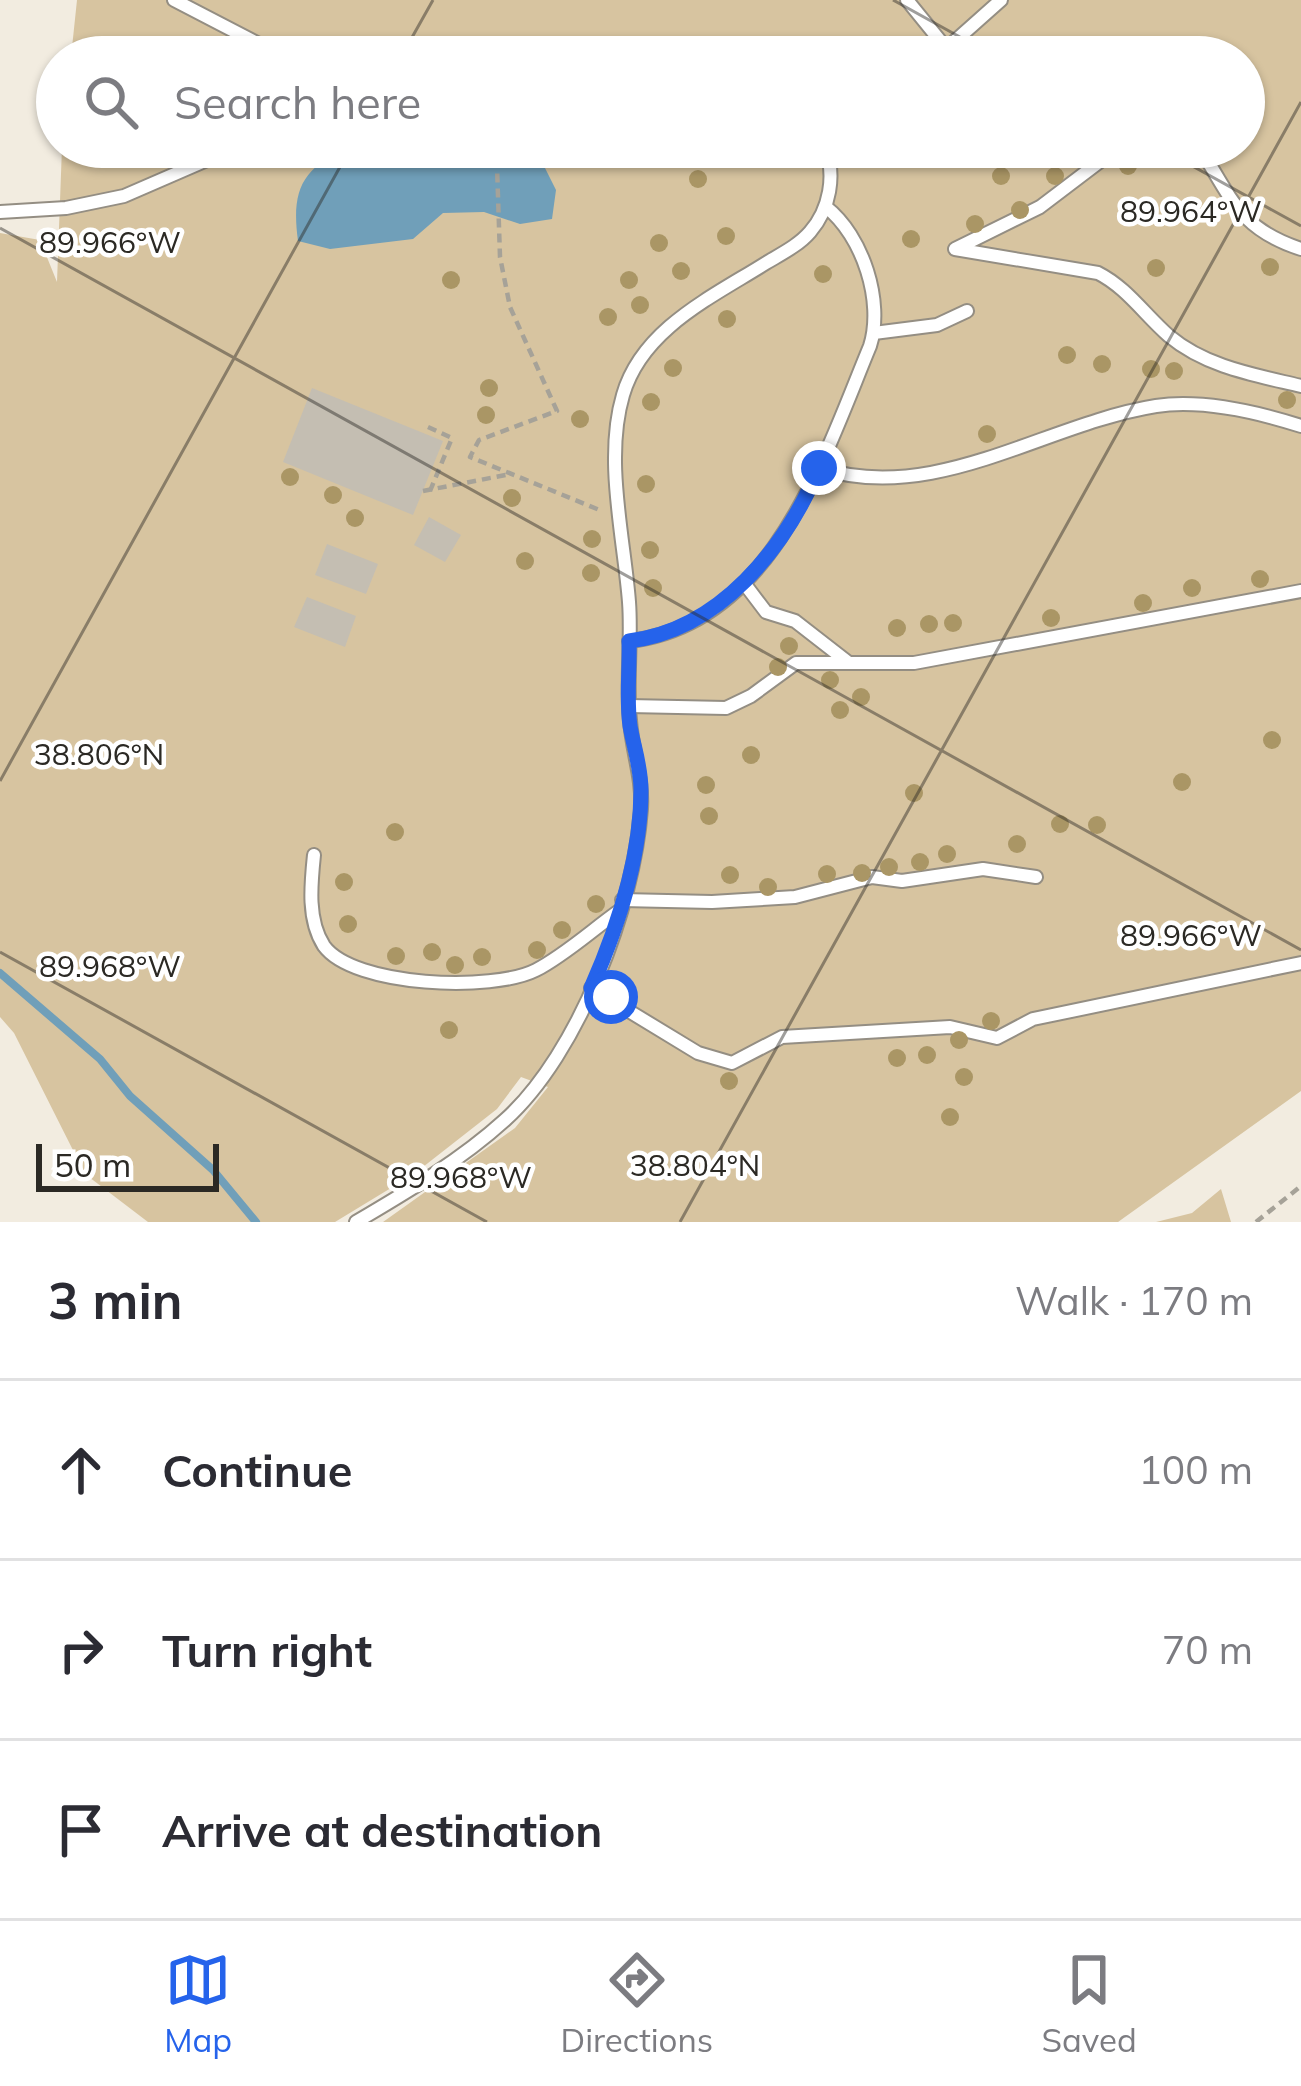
<!DOCTYPE html>
<html lang="en">
<head>
<meta charset="utf-8">
<style>
  body { margin:0; font-family:Mulish,sans-serif; background:#f2f2f3; color:#2b2b33 }
  .scale { position:absolute; left:36px; bottom:30px; width:183px; box-sizing:border-box; padding-left:12px; border:6px solid #2b2924; border-top:0; font-size:33px; line-height:42px; white-space:nowrap; color:#2b2924; -webkit-text-stroke:9px #fff; paint-order:stroke }
  .stop { position:absolute; width:36px; height:36px; margin:-27px; border:9px solid #2563eb; border-radius:50%; background:#fff }
  .stop.end { background:#2563eb; border-color:#fff; box-shadow:0 3px 12px #0008 }
  .list { margin:0; padding:0; list-style:none }
  h2 { display:flex; justify-content:space-between; align-items:center; height:156px; margin:0; padding:0 48px; font-size:51px }
  h2 small { font-size:39px; font-weight:400; color:#7c7c81 }
  .list li { display:grid; grid-template-columns:78px 1fr auto; gap:36px; align-items:center; box-sizing:border-box; height:180px; padding:0 48px; border-top:3px solid #e1e1e2 }
  .list b { display:block; font-size:45px; white-space:nowrap }
  .list em { font-size:39px; font-style:normal; color:#7c7c81 }
  .icon { flex:none; width:66px; height:66px; fill:none; stroke:currentColor; stroke-width:2; stroke-linecap:round; stroke-linejoin:round }
  .map { position:relative; flex:none; width:1301px; height:1222px; overflow:hidden }
  .search { position:absolute; background:#fff; box-shadow:0 3px 9px #0004; left:36px; right:36px; top:36px; height:132px; display:flex; align-items:center; gap:30px; box-sizing:border-box; padding:0 42px; border-radius:66px; color:#7c7c81; font-size:45px }
  .sheet { height:696px; background:#fff }
  nav { display:flex; justify-content:space-around; align-items:center; box-sizing:border-box; height:168px; border-top:3px solid #e1e1e2; background:#fff; font-size:33px; color:#7c7c81 }
  nav a { display:grid; justify-items:center; gap:6px }
  nav .on { color:#2563eb }
  .map>svg:first-child { display:block }
  .green { fill:#d7c4a0 }
  .water { fill:#709fb9 }
  .lines { fill:none; stroke-linecap:round; stroke-linejoin:round }
  .stream { stroke:#709fb9; stroke-width:8 }
  .building { fill:#c4beb2 }
  .lane-casing { stroke:#948e83; stroke-width:16 }
  .path { stroke:#a6a298; stroke-width:4.5; stroke-dasharray:9 6; stroke-linecap:butt }
  .lane { stroke:#fff; stroke-width:12 }
  .tree { fill:#aa9665 }
  .route { stroke:#2563eb; stroke-width:15 }
  .ticks { fill:none; stroke:#2b2924; stroke-width:3; stroke-opacity:0.45 }
  .ticks-label { font-size:30px; text-anchor:middle; fill:#2b2924; stroke:#fff; stroke-width:9; stroke-linejoin:round; paint-order:stroke }
</style>
</head>
<body>
<div class="map">
<svg width="1301" height="1222" viewBox="0 0 1301 1222">
  <rect width="100%" height="100%" fill="#f2ece0"/>
  <g class="green">
    <path d="M77,0H1301V1091L1118,1222H383L515,1128L548,1087L521,1077L497,1109L414,1174L335,1222H148L85,1174L14,1033L0,1017V233L40,240L57,282L62,147H1244V57H71Z"/>
    <path d="M1221,1189L1231,1222H1156L1192,1213Z"/>
  </g>
  <path class="water" d="M350,147L420,153L465,166H544L556,190L552,219L520,224L484,212L443,213L413,239L330,249L298,241C291,190 302,167 350,147Z"/>
  <g class="lines">
    <path class="stream" d="M0,973L100,1059L130,1096L213,1170L256,1222"/>
  </g>
  <g class="building">
    <path d="M312,388L443,441L413,515L283,462Z"/>
    <path d="M429,517L461,535L445,562L414,545Z"/>
    <path d="M327,544L378,564L366,594L315,575Z"/>
    <path d="M307,597L356,616L345,647L294,627Z"/>
  </g>
  <g class="lines">
    <g class="lane-casing">
      <g id="lane">
        <path d="M174,0L284,57"/>
        <path d="M907,0L946,48"/>
        <path d="M937,57L1001,0"/>
        <path d="M1119,147L1040,207L955,249L1098,273C1126,287 1145,315 1169,336C1206,367 1255,375 1301,386"/>
        <path d="M1199,147C1231,197 1239,229 1301,249"/>
        <path d="M0,212L66,208L124,196L237,147"/>
        <path d="M874,333L937,325L967,311"/>
        <path d="M819,468C936,505 1044,424 1156,406C1203,399 1257,412 1301,426"/>
        <path d="M744,583L766,612L795,621L849,663"/>
        <path d="M629,641C772,625 823,459 870,346C884,302 863,236 826,207"/>
        <path d="M629,706L726,708L751,696L796,663H914L1301,591"/>
        <path d="M314,855C311,884 307,920 324,946C354,987 493,992 536,970C565,955 592,930 619,911"/>
        <path d="M622,900L712,902L795,897L872,877L902,881L983,869L1036,877"/>
        <path d="M591,988L698,1053L732,1063L782,1037L950,1027L997,1038L1033,1019L1301,963"/>
        <path d="M356,1222C407,1192 461,1160 505,1120C579,1053 634,907 641,809C643,778 632,751 630,720C626,681 632,641 629,602C624,537 604,459 623,395C642,329 712,297 766,263C781,254 799,245 810,232C830,209 836,175 825,147"/>
      </g>
    </g>
    <g class="path">
      <path d="M449,147L491,160L497,166L500,257L510,307L557,411L479,440L470,457L602,511"/>
      <path d="M428,427L452,438L430,491"/>
      <path d="M423,491L511,474"/>
      <path d="M1256,1222L1301,1186"/>
    </g>
    <use href="#lane" class="lane"/>
  </g>
  <g class="tree">
    <circle cx="1128" cy="166" r="9"/>
    <circle cx="1001" cy="176" r="9"/>
    <circle cx="1055" cy="176" r="9"/>
    <circle cx="698" cy="179" r="9"/>
    <circle cx="1020" cy="210" r="9"/>
    <circle cx="975" cy="224" r="9"/>
    <circle cx="726" cy="236" r="9"/>
    <circle cx="911" cy="239" r="9"/>
    <circle cx="659" cy="243" r="9"/>
    <circle cx="1270" cy="267" r="9"/>
    <circle cx="1156" cy="268" r="9"/>
    <circle cx="681" cy="271" r="9"/>
    <circle cx="823" cy="274" r="9"/>
    <circle cx="451" cy="280" r="9"/>
    <circle cx="629" cy="280" r="9"/>
    <circle cx="640" cy="305" r="9"/>
    <circle cx="608" cy="317" r="9"/>
    <circle cx="727" cy="319" r="9"/>
    <circle cx="1067" cy="355" r="9"/>
    <circle cx="1102" cy="364" r="9"/>
    <circle cx="673" cy="368" r="9"/>
    <circle cx="1151" cy="369" r="9"/>
    <circle cx="1174" cy="371" r="9"/>
    <circle cx="489" cy="388" r="9"/>
    <circle cx="1287" cy="400" r="9"/>
    <circle cx="651" cy="402" r="9"/>
    <circle cx="486" cy="415" r="9"/>
    <circle cx="580" cy="419" r="9"/>
    <circle cx="987" cy="434" r="9"/>
    <circle cx="290" cy="477" r="9"/>
    <circle cx="646" cy="484" r="9"/>
    <circle cx="333" cy="495" r="9"/>
    <circle cx="512" cy="498" r="9"/>
    <circle cx="355" cy="518" r="9"/>
    <circle cx="592" cy="539" r="9"/>
    <circle cx="650" cy="550" r="9"/>
    <circle cx="525" cy="561" r="9"/>
    <circle cx="591" cy="573" r="9"/>
    <circle cx="1260" cy="579" r="9"/>
    <circle cx="653" cy="588" r="9"/>
    <circle cx="1192" cy="588" r="9"/>
    <circle cx="1143" cy="603" r="9"/>
    <circle cx="1051" cy="618" r="9"/>
    <circle cx="953" cy="623" r="9"/>
    <circle cx="929" cy="624" r="9"/>
    <circle cx="897" cy="628" r="9"/>
    <circle cx="789" cy="646" r="9"/>
    <circle cx="778" cy="667" r="9"/>
    <circle cx="830" cy="680" r="9"/>
    <circle cx="861" cy="697" r="9"/>
    <circle cx="840" cy="710" r="9"/>
    <circle cx="1272" cy="740" r="9"/>
    <circle cx="751" cy="755" r="9"/>
    <circle cx="1182" cy="782" r="9"/>
    <circle cx="706" cy="785" r="9"/>
    <circle cx="914" cy="793" r="9"/>
    <circle cx="709" cy="816" r="9"/>
    <circle cx="1060" cy="824" r="9"/>
    <circle cx="1097" cy="825" r="9"/>
    <circle cx="395" cy="832" r="9"/>
    <circle cx="1017" cy="844" r="9"/>
    <circle cx="947" cy="854" r="9"/>
    <circle cx="920" cy="862" r="9"/>
    <circle cx="889" cy="867" r="9"/>
    <circle cx="862" cy="873" r="9"/>
    <circle cx="827" cy="874" r="9"/>
    <circle cx="730" cy="875" r="9"/>
    <circle cx="344" cy="882" r="9"/>
    <circle cx="768" cy="887" r="9"/>
    <circle cx="596" cy="904" r="9"/>
    <circle cx="348" cy="924" r="9"/>
    <circle cx="562" cy="930" r="9"/>
    <circle cx="537" cy="950" r="9"/>
    <circle cx="432" cy="952" r="9"/>
    <circle cx="396" cy="956" r="9"/>
    <circle cx="482" cy="957" r="9"/>
    <circle cx="455" cy="965" r="9"/>
    <circle cx="991" cy="1021" r="9"/>
    <circle cx="449" cy="1030" r="9"/>
    <circle cx="959" cy="1040" r="9"/>
    <circle cx="927" cy="1055" r="9"/>
    <circle cx="897" cy="1058" r="9"/>
    <circle cx="964" cy="1077" r="9"/>
    <circle cx="729" cy="1081" r="9"/>
    <circle cx="950" cy="1117" r="9"/>
  </g>
  <g class="lines">
    <path class="route" d="M611,997L591,988C618,927 641,857 641,790C641,767 634,748 630,726C626,699 630,669 629,641C720,630 785,548 819,468"/>
  </g>
  <path class="ticks" d="M893,0L996,57M401,57L433,0M1158,147L1301,226M0,228L1301,950M0,781L351,147M0,952L487,1222M680,1222L1301,102"/>
  <g class="ticks-label">
    <text x="1191" y="222">89.964°W</text>
    <text x="110" y="253">89.966°W</text>
    <text x="99" y="765">38.806°N</text>
    <text x="1191" y="946">89.966°W</text>
    <text x="110" y="977">89.968°W</text>
    <text x="695" y="1176">38.804°N</text>
    <text x="461" y="1188">89.968°W</text>
  </g>
</svg>
<div class="scale">50 m</div>
<div class="stop" style="left:611px;top:997px"></div>
<div class="stop end" style="left:819px;top:468px"></div>
<div class="search"><svg class="icon" aria-label="search" viewBox="0 0 24 24"><circle cx="10" cy="10" r="6"/><path d="M15 15l6 6"/></svg>Search here</div>
</div>
<section class="sheet">
<h2>3 min<small>Walk · 170 m</small></h2>
<ul class="list">
<li><svg class="icon" aria-label="ahead" viewBox="0 0 24 24"><path d="M12 20V5M6 11l6-6 6 6"/></svg><div><b>Continue</b></div><em>100 m</em></li>
<li><svg class="icon" aria-label="right" viewBox="0 0 24 24"><path d="M7 20v-9h11M14 6l5 5-5 5"/></svg><div><b>Turn right</b></div><em>70 m</em></li>
<li><svg class="icon" aria-label="arrive" viewBox="0 0 24 24"><path d="M6 21V4h12l-3 4 3 4H6"/></svg><div><b>Arrive at destination</b></div></li>
</ul>
</section>
<nav>
<a class="on"><svg class="icon" aria-label="map" viewBox="0 0 24 24"><path d="M3 6l6-2 6 2 6-2v14l-6 2-6-2-6 2zM9 4v14M15 6v14"/></svg>Map</a>
<a><svg class="icon" aria-label="directions" viewBox="0 0 24 24"><path d="M12 3l9 9-9 9-9-9zM9 14v-3h6M13 9l2 2-2 2"/></svg>Directions</a>
<a><svg class="icon" aria-label="saved" viewBox="0 0 24 24"><path d="M7 4h10v16l-5-4-5 4z"/></svg>Saved</a>
</nav>
</body>
</html>
